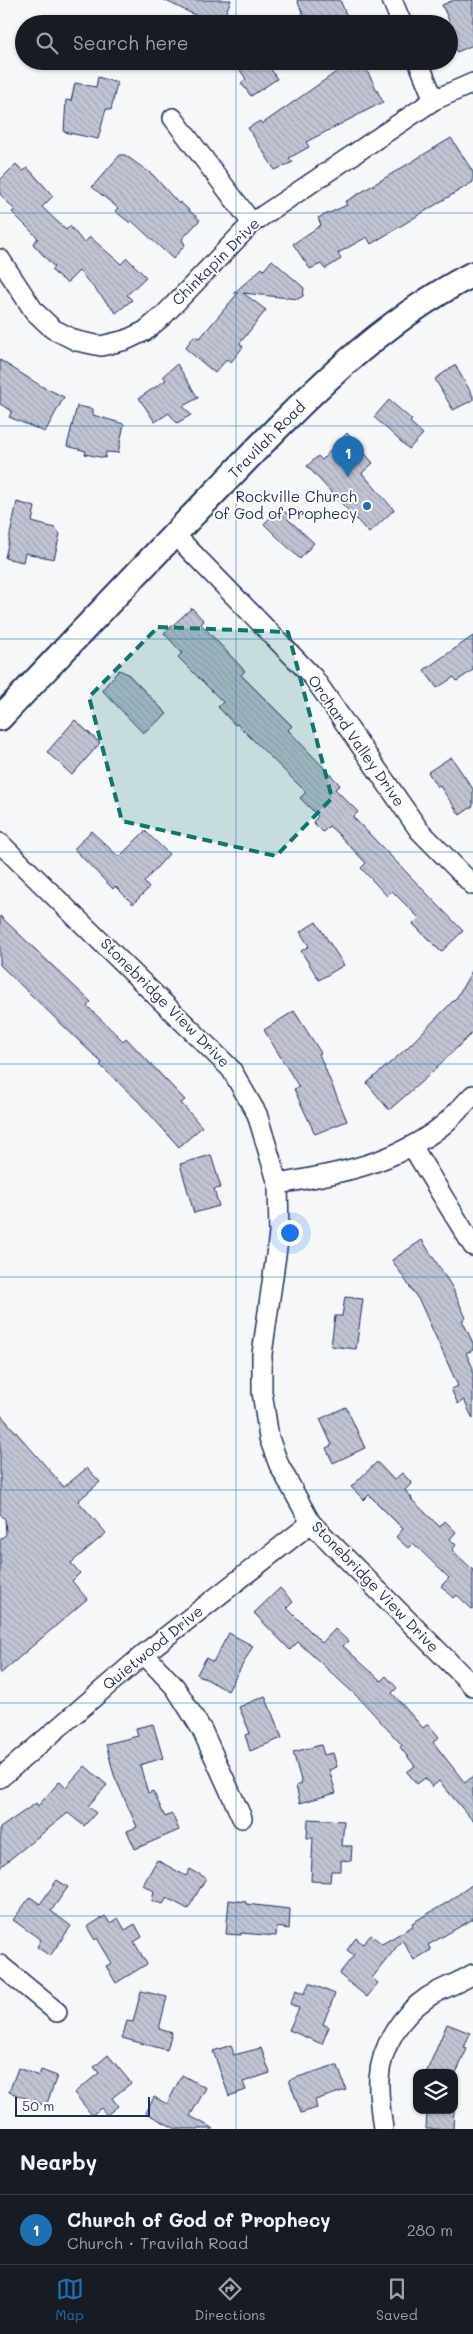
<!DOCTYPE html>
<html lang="en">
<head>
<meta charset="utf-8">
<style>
  body { margin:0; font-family:Mali,sans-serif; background:#20242c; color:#f1f3f6 }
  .controls { position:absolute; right:15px; bottom:15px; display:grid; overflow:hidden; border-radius:10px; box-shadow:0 1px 4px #0004 }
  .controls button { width:45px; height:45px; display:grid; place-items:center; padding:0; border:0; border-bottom:1px solid #363941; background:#171b24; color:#f1f3f6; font:25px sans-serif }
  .scale { position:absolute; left:15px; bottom:12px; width:135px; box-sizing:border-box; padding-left:5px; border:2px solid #1b2f5e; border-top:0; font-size:14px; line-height:18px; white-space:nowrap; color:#1b2f5e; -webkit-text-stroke:4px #fff; paint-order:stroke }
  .you { position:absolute; left:289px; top:1232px; width:18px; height:18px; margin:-12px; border:4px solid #fff; border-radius:50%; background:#1a73e8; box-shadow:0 0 0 8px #1a73e833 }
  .badge { display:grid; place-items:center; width:32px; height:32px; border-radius:50%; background:#1f6fb2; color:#fff; font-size:16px; font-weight:700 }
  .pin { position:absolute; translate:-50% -41px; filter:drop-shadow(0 1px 2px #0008) }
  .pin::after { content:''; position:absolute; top:26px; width:18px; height:15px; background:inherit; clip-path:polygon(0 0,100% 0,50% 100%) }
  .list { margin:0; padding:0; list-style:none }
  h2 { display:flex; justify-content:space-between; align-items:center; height:65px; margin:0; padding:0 20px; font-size:21px }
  h2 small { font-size:16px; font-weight:400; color:#9ea1a6 }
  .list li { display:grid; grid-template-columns:32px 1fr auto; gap:15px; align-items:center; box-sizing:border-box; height:70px; padding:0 20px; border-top:1px solid #363941 }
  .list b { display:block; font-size:19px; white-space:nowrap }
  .list p { margin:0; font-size:16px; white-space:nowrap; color:#9ea1a6 }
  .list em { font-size:16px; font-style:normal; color:#9ea1a6 }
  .icon { flex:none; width:28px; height:28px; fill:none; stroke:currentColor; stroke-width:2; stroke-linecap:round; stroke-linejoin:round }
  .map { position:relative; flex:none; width:473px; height:2129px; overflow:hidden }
  .search { position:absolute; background:#171b24; box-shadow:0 1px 4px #0004; left:15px; right:15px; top:15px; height:55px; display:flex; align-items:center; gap:12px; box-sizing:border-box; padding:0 18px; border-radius:28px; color:#9ea1a6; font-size:19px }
  .sheet { height:135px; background:#171b24 }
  nav { display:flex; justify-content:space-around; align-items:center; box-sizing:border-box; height:70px; border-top:1px solid #363941; background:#171b24; font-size:14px; color:#9ea1a6 }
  nav a { display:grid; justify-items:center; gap:2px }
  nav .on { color:#1f6fb2 }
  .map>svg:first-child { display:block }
  .building { fill:url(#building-back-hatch); stroke:#1b2f5e }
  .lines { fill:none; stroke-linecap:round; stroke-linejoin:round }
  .minor-casing { stroke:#1b2f5e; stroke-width:22 }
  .major-casing { stroke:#1b2f5e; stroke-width:28 }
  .minor { stroke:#fff; stroke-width:19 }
  .major { stroke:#fff; stroke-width:24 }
  .marked { fill:#0f766e; fill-opacity:0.2; stroke:#0f766e; stroke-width:4; stroke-dasharray:10 6; stroke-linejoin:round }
  .grid { fill:none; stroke:#1f6fb2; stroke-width:1; stroke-opacity:0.55 }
  .poi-dot { fill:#1f6fb2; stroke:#fff; stroke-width:2 }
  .labels { text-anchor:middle; stroke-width:4; stroke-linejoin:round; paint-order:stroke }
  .street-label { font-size:15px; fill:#1b2f5e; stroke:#fff }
  .poi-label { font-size:15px; fill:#1b2f5e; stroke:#fff; text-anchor:end }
</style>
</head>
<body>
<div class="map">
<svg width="473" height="2129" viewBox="0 0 473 2129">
  <defs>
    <pattern id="building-back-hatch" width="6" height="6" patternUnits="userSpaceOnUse" patternTransform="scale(1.25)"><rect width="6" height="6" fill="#c0c4d3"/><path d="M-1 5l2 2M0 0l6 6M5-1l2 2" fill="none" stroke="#a4a9b8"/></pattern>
  </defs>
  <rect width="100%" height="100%" fill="#f6f7f9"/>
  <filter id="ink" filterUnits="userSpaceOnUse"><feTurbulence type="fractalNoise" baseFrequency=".02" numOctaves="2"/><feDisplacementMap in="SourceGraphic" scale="10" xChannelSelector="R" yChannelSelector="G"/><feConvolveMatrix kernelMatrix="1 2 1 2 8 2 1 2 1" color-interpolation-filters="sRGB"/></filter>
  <g filter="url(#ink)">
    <g class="building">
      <path d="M164,0H231L221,24H199L201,18Z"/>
      <path d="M297,0H340L350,24H307Z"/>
      <path d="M454,0H473V45L457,52L450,36L455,34L442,5Z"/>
      <path d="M234,61H266L277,79L251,96L241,83L246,79Z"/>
      <path d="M352,61H362L383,102L306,142L309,147L289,158L293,162L275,170L248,128L260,121L262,124Z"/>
      <path d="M98,77L117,83L111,110L106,109L98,139L64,132L66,100L71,101L75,83L96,87Z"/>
      <path d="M451,138L473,172V182L371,244L367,237L338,253L341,259L325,269L321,264L310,269L293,244L321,225L318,218L347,205L345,202Z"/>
      <path d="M120,155H125L153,175L179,204L180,202L200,220L182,239L185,245L173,259L132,221L130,223L115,211L118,208L92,187Z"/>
      <path d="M16,164L23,171L28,168L53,196L42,207L66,230L70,226L84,243L90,237L121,264L127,258L146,277L127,295L132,300L116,313L79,271L67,283L51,270L54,267L33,244L38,238L12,212L15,210L0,194V180Z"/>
      <path d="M272,260L304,288L303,296L298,299L243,293L266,310L240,343L243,347L231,362L227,359L215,373L185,348L194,336L200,338L238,293H234L262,268L264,270Z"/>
      <path d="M0,360L41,386L64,397L45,432L9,417L12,411L0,404Z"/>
      <path d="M177,364L198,398L183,406L191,415L177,423L169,413L155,422L139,398L166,380L163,376Z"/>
      <path d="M455,365L473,396V400L453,410L435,379Z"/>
      <path d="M389,400L412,420L410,422L423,434L409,449L374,417Z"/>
      <path d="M77,406L93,409V415L124,424L118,453L106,452L105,458L85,454L86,451L67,446Z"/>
      <path d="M347,433L373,463L362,473L394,510L369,533L307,466L318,456L322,460Z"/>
      <path d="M17,502L35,507L32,522L55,528L60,534L54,559L25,553L23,562L5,558Z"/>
      <path d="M280,507L290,517L288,519L314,543L300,559L264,524Z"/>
      <path d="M192,608L204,621L201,624L245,671L241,675L292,726L288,730L340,785L335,789L358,812L353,817L463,931L441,952L413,924L419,918L392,891L387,896L361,868L366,863L337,833L329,826L323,832L313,822L318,816L300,798L306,792L237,724L235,725L218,707L223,702L178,657L182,653L164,633Z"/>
      <path d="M473,636V670L457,681L454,677L437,688L424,670Z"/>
      <path d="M119,670L128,674L167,714L143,733L102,690Z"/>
      <path d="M75,720L100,743L72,775L47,752Z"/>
      <path d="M451,757L473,789V806L460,815L439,785L437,787L428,772Z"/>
      <path d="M91,831L119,857L145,831L169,854L144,882L149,888L133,904L115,886L113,889L74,849Z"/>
      <path d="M0,916L91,1002L87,1006L123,1041L126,1038L185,1100L181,1103L202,1127L179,1147L139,1102L100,1065L102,1063L0,965Z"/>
      <path d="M316,922L344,965L319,980L301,951L309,946L300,932Z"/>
      <path d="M473,969V1032L428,1076L389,1110L367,1083L406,1049L457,997Z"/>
      <path d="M294,1011L321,1053L319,1054L347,1121L315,1134L294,1089L299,1087L264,1030Z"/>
      <path d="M211,1155L221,1188L214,1189L219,1206L194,1213L180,1164Z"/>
      <path d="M422,1240L452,1287L466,1318L462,1320L473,1343V1350L466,1353L473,1368V1419L464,1400L458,1404L451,1389L458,1386L420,1302L392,1260Z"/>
      <path d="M345,1297L363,1299L356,1349L331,1346L335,1316H342Z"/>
      <path d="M346,1407L365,1448L333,1463L326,1448L332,1445L320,1419Z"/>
      <path d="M0,1414L64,1487L87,1468L100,1482L78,1501L106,1533L71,1563L80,1573L72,1581L87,1599L0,1674V1540L6,1534L5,1519L0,1514Z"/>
      <path d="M377,1462L394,1480L402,1473L412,1483L405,1490L412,1498L411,1499L440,1527L445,1521L456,1532L450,1539L456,1545L452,1550L473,1570V1610L457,1595L454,1598L441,1586L449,1578L413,1543L408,1548L396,1537L403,1529L369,1495L364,1500L351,1487Z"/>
      <path d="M280,1588L293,1602L287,1608L322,1643L335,1629L348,1641L343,1646L381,1681L386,1676L397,1688L392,1693L423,1728L428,1724L439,1737L433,1742L465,1783L473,1776V1821L439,1781L432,1787L425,1778L417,1784L407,1772L415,1766L400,1747L402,1745L361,1700L298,1642L290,1650L254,1613Z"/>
      <path d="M229,1633L253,1646L228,1691L197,1674L206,1658L213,1662Z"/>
      <path d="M265,1696L282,1738L250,1751L245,1735L250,1733L239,1707Z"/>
      <path d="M153,1724L163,1758L140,1765L148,1793L153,1791L165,1817L172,1814L179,1830L135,1849L127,1831L137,1827L114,1775L106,1744L138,1736L136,1728Z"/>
      <path d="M321,1745L324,1755L333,1753L337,1767L329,1770L336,1793L300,1803L296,1786L302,1784L293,1752Z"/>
      <path d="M85,1766L107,1785L88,1806L96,1813L84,1826L68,1813L0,1867V1828L36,1803L38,1806L60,1781L66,1787Z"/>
      <path d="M308,1819L344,1821L342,1846H352L351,1861L341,1860V1871H331L330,1882L311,1881L313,1838H307Z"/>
      <path d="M157,1860L186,1876L190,1869L206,1878L188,1909L167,1898L163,1904L152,1901L154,1891L143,1885Z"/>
      <path d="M57,1880L68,1887L51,1911L71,1926L50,1956L37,1947L41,1940L13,1920L30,1897L40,1904Z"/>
      <path d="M473,1884V1919L428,1945L431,1950L414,1960L402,1940L372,1978L378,1983L367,1997L339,1974L354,1955L347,1950L356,1938L363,1944L371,1935L382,1944L413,1926L412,1923L448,1902Z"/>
      <path d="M229,1900L246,1902V1904L290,1909L289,1929L277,1927L276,1936L241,1933V1935L226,1934Z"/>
      <path d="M105,1916L110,1923L118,1918L125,1930L135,1924L142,1937L134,1942L147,1964L116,1983L106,1966L112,1963L97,1938L95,1940L87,1927Z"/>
      <path d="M309,1983L335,1994L323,2024L329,2027L322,2044L289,2030L299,2008L290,2004L296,1990L304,1994Z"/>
      <path d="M141,1991L167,1997L159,2029L172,2033L167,2050L122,2038L127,2021L133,2022Z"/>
      <path d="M447,2024L470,2033L464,2048L467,2049L456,2073H426Z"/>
      <path d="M231,2045L234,2055L261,2048L270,2073L243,2082L246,2090L229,2096L213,2051Z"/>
      <path d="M108,2055L131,2083L112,2098L118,2106L107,2115L101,2108L92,2115L74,2093L99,2073L94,2067Z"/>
      <path d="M332,2066H338L346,2090L315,2100L317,2108L301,2113L289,2080Z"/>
      <path d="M18,2068L39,2076L41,2070L57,2076L46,2106L9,2092Z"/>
      <path d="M182,2075L206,2088L190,2116L214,2129H176L146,2113L154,2097L167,2104Z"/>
      <path d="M427,2110H454L453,2129H426Z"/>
    </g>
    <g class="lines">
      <g class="minor-casing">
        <g id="minor">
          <path d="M392,0L402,24"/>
          <path d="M418,61L434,100"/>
          <path d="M173,118L252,223"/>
          <path d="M0,259L34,311L53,329L77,341L101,346L126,340L145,331L164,315L252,223L434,100L473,83"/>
          <path d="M174,534L313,677L419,830L473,885"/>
          <path d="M0,843L231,1069L257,1114L278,1184L279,1234L262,1354V1392L269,1438L279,1465L311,1523L473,1686"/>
          <path d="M412,1146L473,1246"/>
          <path d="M278,1184C337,1174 395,1164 443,1125C454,1116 463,1105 473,1095"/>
          <path d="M144,1654L175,1687L202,1730L242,1818"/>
          <path d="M0,1778L144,1654L311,1523"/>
          <path d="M0,1965L57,2012"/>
          <path d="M383,2129C381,2113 378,2096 379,2079C381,2046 401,2015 428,1997C442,1988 459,1983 473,1974"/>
        </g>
      </g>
      <g class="major-casing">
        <path id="major" d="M0,718C74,640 147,562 222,485C297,407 375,324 473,274"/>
      </g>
      <use href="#minor" class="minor"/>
      <use href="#major" class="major"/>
    </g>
  </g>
  <path class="marked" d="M158,627L288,632L332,798L276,856L122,821L89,697Z"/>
  <path class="grid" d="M236,0V24M236,61V2129M0,213H473M0,426H473M0,639H473M0,852H473M0,1064H473M0,1277H473M0,1490H473M0,1703H473M0,1916H473"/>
  <circle class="poi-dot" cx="367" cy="506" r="5"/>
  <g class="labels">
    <g class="street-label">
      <text transform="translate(216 262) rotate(-45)" y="5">Chinkapin Drive</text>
      <text transform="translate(267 440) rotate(-45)" y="5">Travilah Road</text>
      <text transform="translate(356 741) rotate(55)" y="5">Orchard Valley Drive</text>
      <text transform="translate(165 1003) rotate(45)" y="5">Stonebridge View Drive</text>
      <text transform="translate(375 1587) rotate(46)" y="5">Stonebridge View Drive</text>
      <text transform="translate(153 1648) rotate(-39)" y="5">Quietwood Drive</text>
    </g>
    <g class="poi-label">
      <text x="357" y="502">Rockville Church<tspan x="357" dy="17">of God of Prophecy</tspan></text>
    </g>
  </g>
</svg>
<div class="controls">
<button><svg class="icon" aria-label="layers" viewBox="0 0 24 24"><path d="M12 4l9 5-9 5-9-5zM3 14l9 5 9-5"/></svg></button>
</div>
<div class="scale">50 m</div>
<div class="you"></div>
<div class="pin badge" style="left:348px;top:477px">1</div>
<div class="search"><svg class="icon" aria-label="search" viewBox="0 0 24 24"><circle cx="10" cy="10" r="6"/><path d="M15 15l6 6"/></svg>Search here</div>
</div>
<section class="sheet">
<h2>Nearby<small></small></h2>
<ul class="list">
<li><span class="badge">1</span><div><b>Church of God of Prophecy</b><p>Church · Travilah Road</p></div><em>280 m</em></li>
</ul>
</section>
<nav>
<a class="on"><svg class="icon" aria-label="map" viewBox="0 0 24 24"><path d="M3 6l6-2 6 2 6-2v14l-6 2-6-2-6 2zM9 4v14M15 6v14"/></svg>Map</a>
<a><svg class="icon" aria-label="directions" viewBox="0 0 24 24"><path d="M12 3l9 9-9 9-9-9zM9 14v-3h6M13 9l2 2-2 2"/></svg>Directions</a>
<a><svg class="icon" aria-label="saved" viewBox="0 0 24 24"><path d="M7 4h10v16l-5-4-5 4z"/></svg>Saved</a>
</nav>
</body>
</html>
